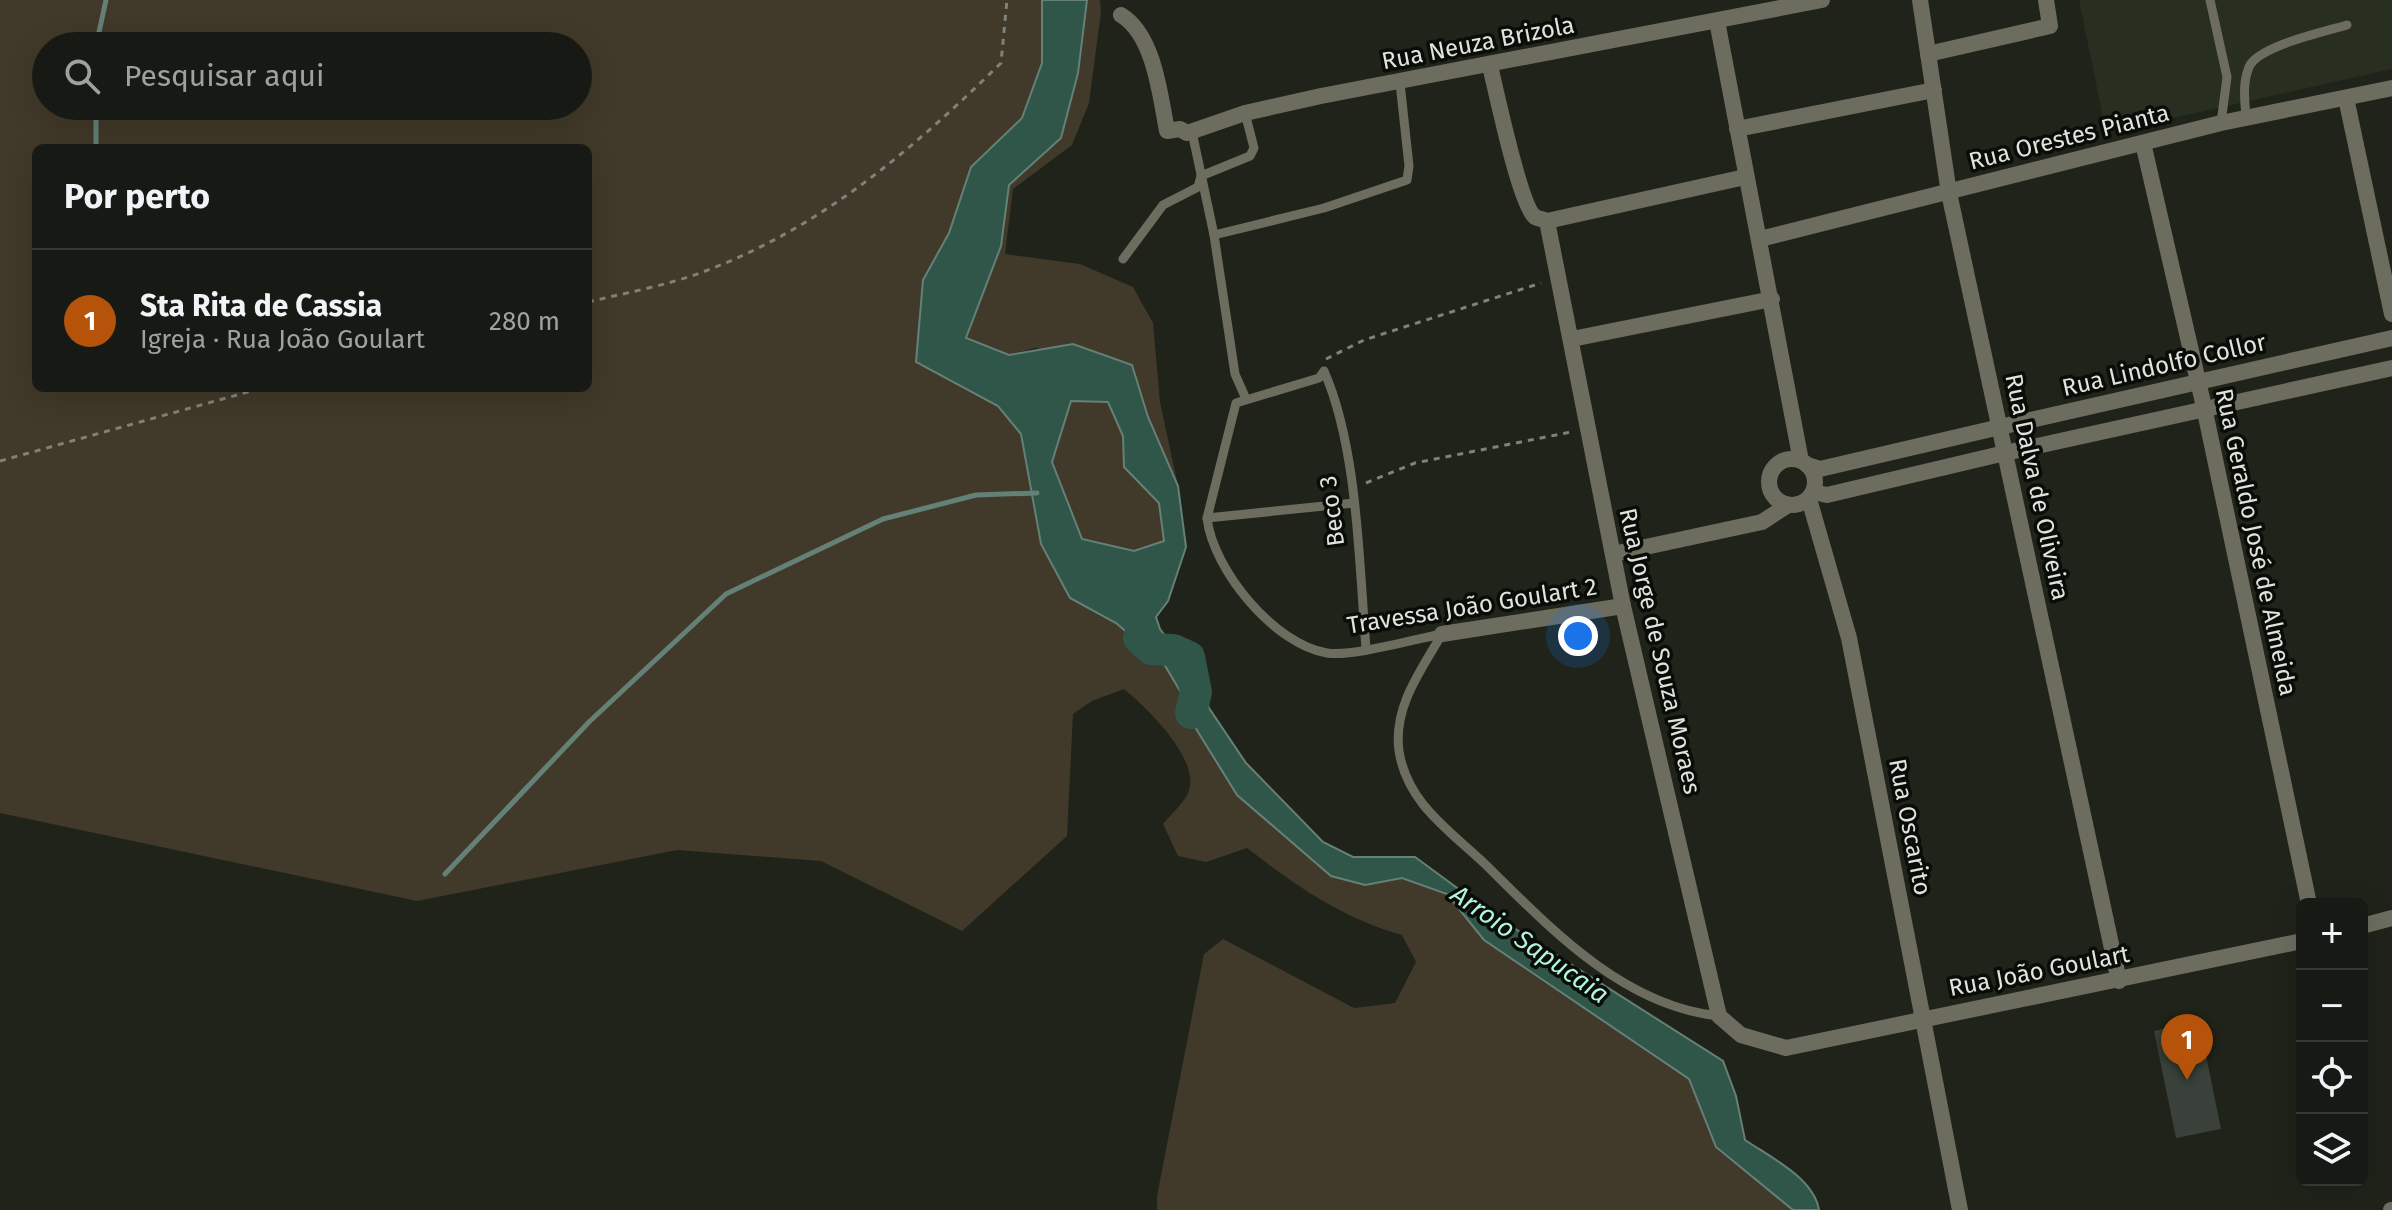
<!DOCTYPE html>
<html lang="pt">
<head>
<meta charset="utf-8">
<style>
  body { margin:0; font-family:"Fira Sans",sans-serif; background:#20231d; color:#f1f3f6 }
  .controls { position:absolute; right:24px; bottom:24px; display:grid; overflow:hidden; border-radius:12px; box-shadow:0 8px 32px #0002 }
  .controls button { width:72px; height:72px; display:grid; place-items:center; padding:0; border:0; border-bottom:2px solid #363834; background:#171a14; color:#f1f3f6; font:40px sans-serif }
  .you { position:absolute; left:1578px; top:636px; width:28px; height:28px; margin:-20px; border:6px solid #fff; border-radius:50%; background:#1a73e8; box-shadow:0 0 0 12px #1a73e833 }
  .badge { display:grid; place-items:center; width:52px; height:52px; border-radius:50%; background:#b45309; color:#fff; font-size:26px; font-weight:700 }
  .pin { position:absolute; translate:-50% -66px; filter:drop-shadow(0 2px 4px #0008) }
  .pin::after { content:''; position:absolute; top:42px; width:28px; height:24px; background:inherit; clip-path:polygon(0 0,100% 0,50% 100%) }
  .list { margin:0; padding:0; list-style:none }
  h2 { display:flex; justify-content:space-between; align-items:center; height:104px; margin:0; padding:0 32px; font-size:34px }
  h2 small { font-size:26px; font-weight:400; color:#9ea1a0 }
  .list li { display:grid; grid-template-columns:52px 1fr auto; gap:24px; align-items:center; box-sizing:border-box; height:144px; padding:0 32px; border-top:2px solid #363834 }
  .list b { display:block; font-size:30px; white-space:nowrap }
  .list p { margin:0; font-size:26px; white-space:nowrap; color:#9ea1a0 }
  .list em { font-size:26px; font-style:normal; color:#9ea1a0 }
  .icon { flex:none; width:44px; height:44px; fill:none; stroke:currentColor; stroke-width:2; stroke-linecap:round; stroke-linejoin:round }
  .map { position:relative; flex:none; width:2392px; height:1210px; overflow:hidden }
  .search { position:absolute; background:#171a14; box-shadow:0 8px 32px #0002; left:32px; top:32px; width:560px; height:88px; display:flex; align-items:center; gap:20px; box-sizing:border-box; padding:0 28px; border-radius:44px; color:#9ea1a0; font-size:30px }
  .panel { position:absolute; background:#171a14; box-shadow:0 8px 32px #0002; left:32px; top:144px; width:560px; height:248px; border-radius:12px }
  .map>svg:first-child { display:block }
  .built { fill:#282e20 }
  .green { fill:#413929; fill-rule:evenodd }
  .water { fill:#305549; stroke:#658076; stroke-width:2; fill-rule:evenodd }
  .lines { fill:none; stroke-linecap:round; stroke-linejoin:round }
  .stream { stroke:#658076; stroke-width:5 }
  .river { stroke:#305549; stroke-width:32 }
  .building { fill:#39413a }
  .path { stroke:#7f827b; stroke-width:3; stroke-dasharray:6 6; stroke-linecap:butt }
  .service { stroke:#6d6d5f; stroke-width:9 }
  .minor { stroke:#6d6d5f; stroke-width:16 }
  .tertiary { stroke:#6d6d5f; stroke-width:16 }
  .labels { text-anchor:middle; stroke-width:7; stroke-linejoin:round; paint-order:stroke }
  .street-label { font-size:24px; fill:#e1e4de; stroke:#0a0c08 }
  .water-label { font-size:26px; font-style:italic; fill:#b0f5de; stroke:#0a0c08 }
</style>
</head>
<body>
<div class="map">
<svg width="2392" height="1210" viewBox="0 0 2392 1210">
  <rect width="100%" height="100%" fill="#1f231a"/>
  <path class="built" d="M2079,0H2392V69L2106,133Z"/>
  <g class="green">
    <path d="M0,0H1042V63L1022,118L971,167L949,233L923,280L916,362L998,406L1021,434L1041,544L1070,597L1116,623L1164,664L1183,696L1190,719L1237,795L1365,885L1402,878L1447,894L1484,940L1689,1079L1716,1147L1793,1210H1157V1196L1204,954L1223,939L1354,1008L1395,1003L1416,962L1402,935C1342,918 1296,886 1247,848L1206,862L1178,856L1163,824C1170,815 1181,806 1187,795C1205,763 1146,707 1124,689L1092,701L1073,714L1067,836L962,931L821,861L677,850L417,901L0,813ZM46,46H578V106H46ZM36,148H588V388H36Z"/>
    <path d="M1087,0H1100L1101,12L1089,103L1072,145L1013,189L1005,254L1080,264L1133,287L1153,323L1160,402L1178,486L1147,417L1132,365L1035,348L1009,355L966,338L1001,246L1009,184L1061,138Z"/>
    <path d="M1071,401L1108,402L1123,436L1124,467L1159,503L1164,541L1134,551L1082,539L1052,462Z"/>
  </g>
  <path class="water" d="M1042,0H1087L1078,73L1061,138L1009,185L1001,246L966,338L1009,355L1073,344L1132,365L1148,417L1178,486L1186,547L1168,601L1156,617L1160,629L1202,684L1209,708L1246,763L1323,842L1353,857H1415L1498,918L1723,1061L1736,1096L1745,1140C1770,1157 1814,1178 1819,1210H1793L1716,1147L1689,1079L1484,940L1447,894L1402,878L1365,885L1331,876L1237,795L1190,719L1183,696L1164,664L1116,623L1070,598L1041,544L1021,434L998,406L916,362L923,280L949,233L971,167L1022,118L1042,63ZM1071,401L1108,402L1123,436L1124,467L1159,503L1164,541L1134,551L1082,539L1052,462Z"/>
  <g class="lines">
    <g class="stream">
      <path d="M96,46L106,0"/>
      <path d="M96,106V148"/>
      <path d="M445,874L589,722L726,594L883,519L976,495L1037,493"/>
    </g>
    <path class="river" d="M1139,638L1151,649L1173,650L1189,657L1196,692L1191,713"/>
  </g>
  <path class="building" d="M2199,1021L2221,1129L2176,1138L2154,1031Z"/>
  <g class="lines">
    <g class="path">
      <path d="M588,302C625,293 664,286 700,273C820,229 911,151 1001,63L1007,0"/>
      <path d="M1326,359L1364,340L1541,283"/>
      <path d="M0,461L262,388"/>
      <path d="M1366,483L1415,463L1571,432"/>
    </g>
    <g class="service">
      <path d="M2210,0L2227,77L2221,123"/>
      <path d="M2246,118C2245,101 2242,84 2249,67C2258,46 2324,32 2347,25"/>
      <path d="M1192,132L1214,235L1235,374L1246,399"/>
      <path d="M1214,235L1324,208L1407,180L1409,166L1400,83"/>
      <path d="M1123,259L1163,205L1198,187L1201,176L1250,156L1254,148L1245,113"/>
      <path d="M1354,503L1207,518L1236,403L1319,378L1324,371C1358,448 1359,565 1366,648"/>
      <path d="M1207,518C1213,570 1274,644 1327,653C1352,657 1415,639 1442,634"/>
      <path d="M1442,634C1421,670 1393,707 1399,751C1407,803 1449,830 1485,864C1550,928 1623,1006 1719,1016"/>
    </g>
    <g class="minor">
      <path d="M1121,15C1154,35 1160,94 1167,131L1180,129L1187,133L1245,113L1321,96L1822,0"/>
      <path d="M1717,21L1801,461"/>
      <path d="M1928,54L2050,26L2046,0"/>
      <path d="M1490,66C1496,90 1520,206 1535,217C1536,218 1546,220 1547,221L1745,177"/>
      <path d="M2346,98L2392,314"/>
      <path d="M1737,129L1934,90"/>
      <path d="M2143,143L2204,407L2309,904"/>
      <path d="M1547,221L1623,606L1719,1016L1741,1035L1786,1048L2302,941"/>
      <path d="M1760,239L2221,123L2392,88"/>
      <path d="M1572,339L1772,299"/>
      <circle cx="1792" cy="482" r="23"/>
      <path d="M1807,465L1820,469L2000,427"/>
      <path d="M1813,492L1827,495L2005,453L2119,981"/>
      <path d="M1809,499L1849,638L1960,1210"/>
      <path d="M1613,554L1762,522L1788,505"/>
      <path d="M1442,634L1623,606"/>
      <path d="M2362,926L2392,918"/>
      <path d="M2391,1210H2392"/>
    </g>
    <g class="tertiary">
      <path d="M1920,0L1949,193L2005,453L2392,368"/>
      <path d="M2000,427L2392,338"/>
    </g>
  </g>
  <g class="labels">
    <g class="street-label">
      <text transform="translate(1478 43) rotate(-11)" y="8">Rua Neuza Brizola</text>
      <text transform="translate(2069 137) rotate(-14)" y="8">Rua Orestes Pianta</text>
      <text transform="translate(2164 365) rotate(-13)" y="8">Rua Lindolfo Collor</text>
      <text transform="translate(2037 487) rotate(78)" y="8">Rua Dalva de Oliveira</text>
      <text transform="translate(1332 511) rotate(-97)" y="8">Beco 3</text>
      <text transform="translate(2256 542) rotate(78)" y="8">Rua Geraldo José de Almeida</text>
      <text transform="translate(1472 606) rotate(-9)" y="8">Travessa João Goulart 2</text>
      <text transform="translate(1660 651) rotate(77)" y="8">Rua Jorge de Souza Moraes</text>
      <text transform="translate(1910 827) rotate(79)" y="8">Rua Oscarito</text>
      <text transform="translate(2039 971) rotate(-11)" y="8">Rua João Goulart</text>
    </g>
    <g class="water-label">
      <text transform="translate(1530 944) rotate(35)" y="9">Arroio Sapucaia</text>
    </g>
  </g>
</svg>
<div class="controls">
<button>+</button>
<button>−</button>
<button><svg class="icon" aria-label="locate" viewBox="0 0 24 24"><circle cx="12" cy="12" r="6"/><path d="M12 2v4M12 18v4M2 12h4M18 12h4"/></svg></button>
<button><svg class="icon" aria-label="layers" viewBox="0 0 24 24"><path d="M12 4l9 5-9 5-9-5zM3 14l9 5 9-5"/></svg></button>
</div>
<div class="you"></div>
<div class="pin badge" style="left:2187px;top:1080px">1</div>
<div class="search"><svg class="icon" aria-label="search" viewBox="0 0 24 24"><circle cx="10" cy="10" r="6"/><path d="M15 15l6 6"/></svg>Pesquisar aqui</div>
<section class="panel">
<h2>Por perto<small></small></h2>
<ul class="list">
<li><span class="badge">1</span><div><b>Sta Rita de Cassia</b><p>Igreja · Rua João Goulart</p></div><em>280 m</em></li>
</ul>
</section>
</div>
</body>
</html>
